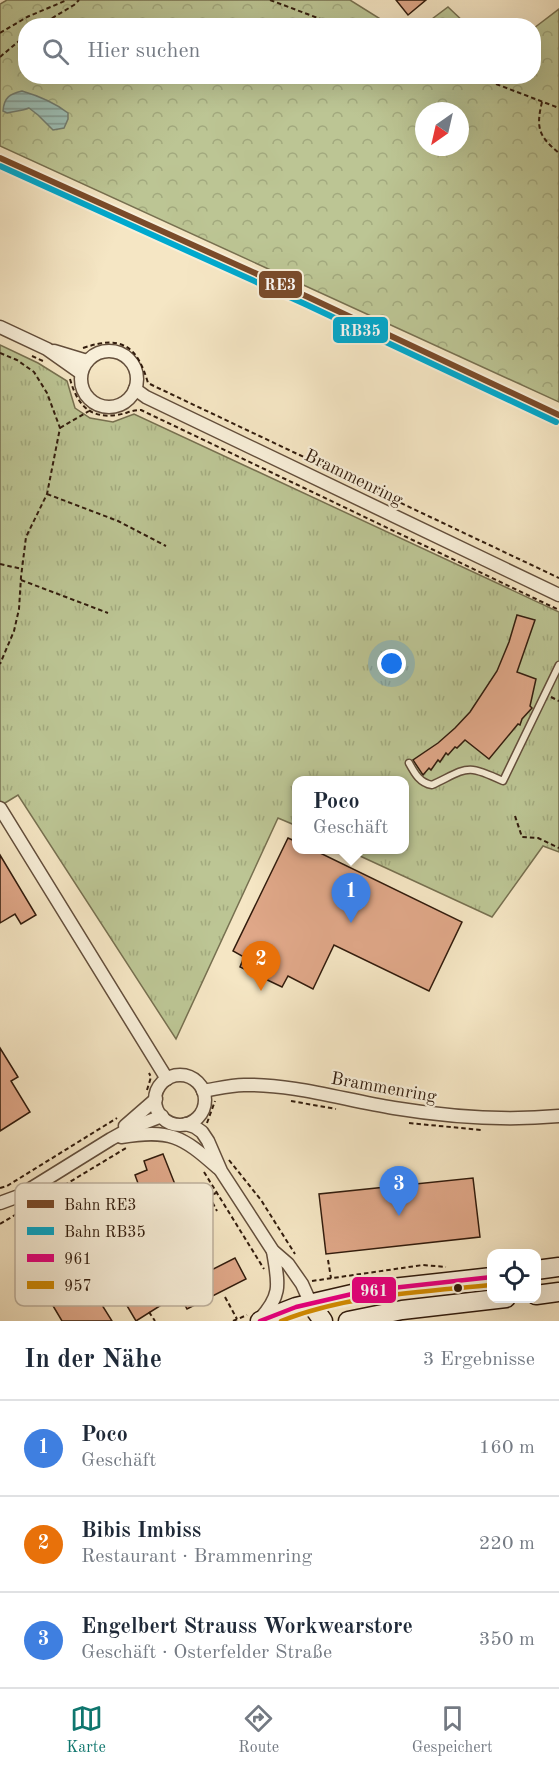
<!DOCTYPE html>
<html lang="de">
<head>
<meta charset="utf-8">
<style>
  body { margin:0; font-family:"Old Standard TT",serif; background:#f2f2f3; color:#1f2937 }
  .controls { position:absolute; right:18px; bottom:18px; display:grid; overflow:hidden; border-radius:12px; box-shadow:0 6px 24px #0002 }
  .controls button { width:54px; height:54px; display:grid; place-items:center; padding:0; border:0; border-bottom:2px solid #e0e1e3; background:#fff; color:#1f2937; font:30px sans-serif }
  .compass { position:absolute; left:415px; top:102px; width:54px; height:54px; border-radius:50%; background:#fff; box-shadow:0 6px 24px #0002; rotate:214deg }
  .you { position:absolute; left:392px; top:664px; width:21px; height:21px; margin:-15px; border:4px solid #fff; border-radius:50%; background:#1a73e8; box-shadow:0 0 0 9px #1a73e833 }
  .badge { display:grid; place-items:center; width:39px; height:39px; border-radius:50%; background:#0f766e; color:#fff; font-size:20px; font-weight:700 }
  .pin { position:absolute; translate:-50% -50px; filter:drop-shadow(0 2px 3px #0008) }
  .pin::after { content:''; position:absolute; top:32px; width:21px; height:18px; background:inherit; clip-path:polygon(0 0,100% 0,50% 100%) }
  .popup { position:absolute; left:292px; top:776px; width:117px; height:78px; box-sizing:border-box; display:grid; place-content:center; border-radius:12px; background:#fff; filter:drop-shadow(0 2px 4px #0005); font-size:20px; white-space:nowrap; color:#747a83 }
  .popup b { font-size:22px; color:#1f2937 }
  .popup::after { content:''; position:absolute; left:50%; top:100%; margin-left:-12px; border:12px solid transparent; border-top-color:#fff }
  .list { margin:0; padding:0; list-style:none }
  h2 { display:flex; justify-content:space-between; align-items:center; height:78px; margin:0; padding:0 24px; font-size:26px }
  h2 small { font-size:20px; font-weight:400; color:#747a83 }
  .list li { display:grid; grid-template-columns:39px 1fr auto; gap:18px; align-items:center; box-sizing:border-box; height:96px; padding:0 24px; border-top:2px solid #e0e1e3 }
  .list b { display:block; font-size:22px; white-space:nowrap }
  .list p { margin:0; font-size:20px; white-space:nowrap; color:#747a83 }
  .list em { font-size:20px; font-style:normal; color:#747a83 }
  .icon { flex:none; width:33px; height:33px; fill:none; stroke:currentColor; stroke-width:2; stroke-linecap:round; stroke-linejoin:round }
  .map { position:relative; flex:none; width:559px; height:1321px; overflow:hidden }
  .search { position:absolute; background:#fff; box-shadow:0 6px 24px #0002; left:18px; right:18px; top:18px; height:66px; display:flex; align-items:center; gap:15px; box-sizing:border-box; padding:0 21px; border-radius:24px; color:#747a83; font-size:22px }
  .sheet { height:366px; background:#fff }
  nav { display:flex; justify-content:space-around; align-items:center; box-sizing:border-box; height:84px; border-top:2px solid #e0e1e3; background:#fff; font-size:16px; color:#747a83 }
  nav a { display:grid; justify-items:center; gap:3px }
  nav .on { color:#0f766e }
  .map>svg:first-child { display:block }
  .grass { fill:url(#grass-tufts); stroke:#777050; stroke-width:1.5 }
  .forest { fill:url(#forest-crowns); stroke:#777050; stroke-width:1.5; fill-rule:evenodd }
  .water { fill:url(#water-rules); stroke:#727e72; stroke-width:1.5 }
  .building { fill:#dfa788; stroke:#321c0d; stroke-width:1.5 }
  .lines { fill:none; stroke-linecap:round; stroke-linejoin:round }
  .lane-casing { stroke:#634e3b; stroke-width:9 }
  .street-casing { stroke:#634e3b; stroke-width:15 }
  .secondary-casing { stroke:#321c0d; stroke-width:21 }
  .path { stroke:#321c0d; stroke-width:2; stroke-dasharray:4.5 3; stroke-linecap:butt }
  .lane { stroke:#f8efd9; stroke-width:6 }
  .street { stroke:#f8efd9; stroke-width:12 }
  .secondary { stroke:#f8efd9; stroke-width:18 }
  .rail-casing { stroke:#321c0d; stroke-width:5 }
  .rail { stroke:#f8efd9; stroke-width:3; stroke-dasharray:9; stroke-linecap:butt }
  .bus-1-casing { stroke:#f8efd9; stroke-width:9 }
  .bus-2-casing { stroke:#f8efd9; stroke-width:9 }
  .bus-1 { stroke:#e5007d; stroke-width:4.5 }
  .bus-2 { stroke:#d08a03; stroke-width:4.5 }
  .rail-1-casing { stroke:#f8efd9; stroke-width:10 }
  .rail-2-casing { stroke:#f8efd9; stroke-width:10 }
  .rail-1 { stroke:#7a4b2a; stroke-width:6 }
  .rail-2 { stroke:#00a9ce; stroke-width:6 }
  .bus-dot { fill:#321c0d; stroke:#f8efd9; stroke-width:2 }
  .labels { text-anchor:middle; stroke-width:4.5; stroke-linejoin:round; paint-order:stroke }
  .street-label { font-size:18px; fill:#321c0d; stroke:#f8efd9 }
  .key { fill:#f8efd9; stroke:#bdb09c; stroke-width:1.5 }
  .key-label { font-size:16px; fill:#321c0d }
  .line-badge { stroke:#f8efd9; stroke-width:2 }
  .badge-label { font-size:16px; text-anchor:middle; font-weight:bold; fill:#fff }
</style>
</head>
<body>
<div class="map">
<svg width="559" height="1321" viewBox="0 0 559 1321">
  <defs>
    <pattern id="grass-tufts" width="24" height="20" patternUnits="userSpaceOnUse" patternTransform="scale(1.5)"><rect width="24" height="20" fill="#bcc594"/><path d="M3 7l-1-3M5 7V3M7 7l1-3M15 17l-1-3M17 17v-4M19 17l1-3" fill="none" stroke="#a2a97e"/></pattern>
    <pattern id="forest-crowns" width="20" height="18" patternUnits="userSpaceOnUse" patternTransform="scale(1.5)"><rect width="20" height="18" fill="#bcc594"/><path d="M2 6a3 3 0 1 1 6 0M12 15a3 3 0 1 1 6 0" fill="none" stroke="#a2a97e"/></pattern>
    <pattern id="water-rules" width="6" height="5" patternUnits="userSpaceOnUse" patternTransform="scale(1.5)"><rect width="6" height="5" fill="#9cbfb6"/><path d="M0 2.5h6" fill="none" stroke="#809a92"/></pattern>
  </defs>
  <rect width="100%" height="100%" fill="#f5e6c4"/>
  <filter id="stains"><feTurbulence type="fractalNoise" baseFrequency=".00333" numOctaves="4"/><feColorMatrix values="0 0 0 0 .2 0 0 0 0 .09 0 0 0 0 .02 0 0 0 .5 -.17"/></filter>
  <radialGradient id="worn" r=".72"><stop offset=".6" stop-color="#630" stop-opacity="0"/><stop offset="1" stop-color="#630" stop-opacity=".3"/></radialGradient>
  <path class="grass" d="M0,345L38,363L67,381L75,408L90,418L113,422L134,414L559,612V852L543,846L492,917L347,850H405V780H297V826L278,818L176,1039L18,795L0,806Z"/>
  <g class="forest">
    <path d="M7,0H350L390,25L26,26V76H534V28L559,9V402L0,146V4ZM424,111H460V147H424Z"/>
    <path d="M448,7L467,25H424Z"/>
  </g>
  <path class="water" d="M22,91C39,96 54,102 68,113V119L64,128L53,130L38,115L29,108C22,111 14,111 7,113L3,111C4,97 10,94 22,91Z"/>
  <g class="building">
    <path d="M396,0H426L408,15Z"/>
    <path d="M517,615L535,620L517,672L536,679L530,706L532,708L522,719L520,725L518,724L489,759L465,740L457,748L455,747L448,755L446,753L440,762L438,760L431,770L429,768L423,775L413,760L438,743L455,728L470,712L497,671L509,642Z"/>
    <path d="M288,838L297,842V849H312L462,922L429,991L334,945L313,989L288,976L282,987L240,967L244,957L233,951Z"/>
    <path d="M0,855L36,915L21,924L15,914L0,923Z"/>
    <path d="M0,1048L18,1077L11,1081L30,1112L0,1131Z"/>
    <path d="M163,1154L180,1197L160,1204L156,1193L143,1197L135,1175L147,1170L144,1161Z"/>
    <path d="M473,1178L480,1237L326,1254L319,1194Z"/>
    <path d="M235,1258L246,1279L187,1309L176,1288Z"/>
    <path d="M137,1261L163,1304L136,1321L110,1277Z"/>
    <path d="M69,1274L81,1295L92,1289L112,1321H62L43,1289Z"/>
  </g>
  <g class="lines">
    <g class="lane-casing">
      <path id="lane" d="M409,763C415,774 420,783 432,785C468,768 465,763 503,781L559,665"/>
    </g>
    <g class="street-casing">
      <g id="street">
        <path d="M0,327L47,349L81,373"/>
        <circle cx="109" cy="379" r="28"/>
        <path d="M54,351L87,361"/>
        <path d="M135,389L146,397L559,595"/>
        <path d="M0,808L167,1079"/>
        <circle cx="180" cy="1100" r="25"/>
        <path d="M203,1091C216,1089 230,1085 244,1085C294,1084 344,1100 394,1108C449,1117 504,1121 559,1116"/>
        <path d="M186,1124L195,1127L202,1132L208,1141L221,1171L273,1251L288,1264L302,1284L311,1304"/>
        <path d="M125,1126L156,1099"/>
        <path d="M121,1137C170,1129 182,1136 218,1168"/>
        <path d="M0,1203L19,1196L111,1139L131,1128L162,1116"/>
        <path d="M260,1319C283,1294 278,1283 273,1251"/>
      </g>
    </g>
    <g class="secondary-casing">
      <g id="secondary">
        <path d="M536,1270L559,1267"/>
        <path d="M536,1295L559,1292"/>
        <path d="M311,1304L323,1321"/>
        <path d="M260,1321L296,1307L365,1291L492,1277"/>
        <path d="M348,1321L402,1310L506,1298"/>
      </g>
    </g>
    <g class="path">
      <path d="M270,0L339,26"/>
      <path d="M39,26L74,5L79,0"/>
      <path d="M0,33L27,17L67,0"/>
      <path d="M0,57L26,35"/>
      <path d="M475,76L559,108"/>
      <path d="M542,102C536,127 538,136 559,153"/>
      <path d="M83,348C121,335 137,345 148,383L154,386L559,578"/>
      <path d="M0,353L17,360L34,372L47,393L60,428L47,494L26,537L21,577L19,609L14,631L0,664"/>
      <path d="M32,356L43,361"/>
      <path d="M70,379C77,404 89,419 117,415C125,414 132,410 141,410L559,610"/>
      <path d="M60,428L89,411"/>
      <path d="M47,494L118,521L166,546"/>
      <path d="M0,564L22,569"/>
      <path d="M21,580L108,613"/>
      <path d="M551,697L559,701"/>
      <path d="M515,816L522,837L538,838L559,848"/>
      <path d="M147,1090L151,1077L149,1073"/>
      <path d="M291,1101L336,1109"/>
      <path d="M207,1123L215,1101"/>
      <path d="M409,1123L481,1130"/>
      <path d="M229,1160L261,1200L295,1254"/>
      <path d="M204,1172L264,1269"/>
      <path d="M0,1188L7,1186L117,1118"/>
      <path d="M181,1190L198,1221"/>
      <path d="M216,1193L209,1196L217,1211"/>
      <path d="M0,1224L126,1148"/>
      <path d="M328,1260L331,1278"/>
      <path d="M312,1281L423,1265L446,1267"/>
      <path d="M225,1297L237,1319"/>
      <path d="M149,1312L155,1321"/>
      <path d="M233,1321L247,1315"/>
    </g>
    <use href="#lane" class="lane"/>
    <use href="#street" class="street"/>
    <use href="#secondary" class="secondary"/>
    <g class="rail-casing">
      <path id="rail" d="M0,166L306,303L559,423"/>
    </g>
    <use href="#rail" class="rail"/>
    <g class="bus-1-casing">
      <path id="bus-1" d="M260,1321L296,1307L365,1291L492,1277"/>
    </g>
    <g class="bus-2-casing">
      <path id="bus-2" d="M281,1321C347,1295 421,1292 492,1285"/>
    </g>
    <use href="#bus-1" class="bus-1"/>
    <use href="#bus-2" class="bus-2"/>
    <g class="rail-1-casing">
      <path id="rail-1" d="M0,158L308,297L559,415"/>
    </g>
    <g class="rail-2-casing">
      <path id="rail-2" d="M0,166L305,304L556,422"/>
    </g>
    <use href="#rail-1" class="rail-1"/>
    <use href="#rail-2" class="rail-2"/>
  </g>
  <circle class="bus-dot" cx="458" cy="1288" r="5"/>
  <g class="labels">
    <g class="street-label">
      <text transform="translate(354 477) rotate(26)" y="6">Brammenring</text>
      <text transform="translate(384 1087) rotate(10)" y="6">Brammenring</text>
    </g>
  </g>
  <rect x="15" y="1183" width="198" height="123" rx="9" class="key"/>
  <rect x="27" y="1200" width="27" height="8" fill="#7a4b2a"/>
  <rect x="27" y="1227" width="27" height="8" fill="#00a9ce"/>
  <rect x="27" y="1254" width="27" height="8" fill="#e5007d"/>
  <rect x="27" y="1281" width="27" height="8" fill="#d08a03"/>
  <g class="key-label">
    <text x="64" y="1210">Bahn RE3</text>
    <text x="64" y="1237">Bahn RB35</text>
    <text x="64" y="1264">961</text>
    <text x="64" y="1291">957</text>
  </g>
  <g class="line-badge">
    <rect x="258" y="270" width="45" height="29" rx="6" fill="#7a4b2a"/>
    <rect x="332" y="316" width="57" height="28" rx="6" fill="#00a9ce"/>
    <rect x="351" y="1276" width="46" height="28" rx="6" fill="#e5007d"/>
  </g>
  <g class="badge-label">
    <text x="280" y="290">RE3</text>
    <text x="360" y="336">RB35</text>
    <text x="374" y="1296">961</text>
  </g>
  <rect width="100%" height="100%" filter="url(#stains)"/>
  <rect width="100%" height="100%" fill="url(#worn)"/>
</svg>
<div class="controls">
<button><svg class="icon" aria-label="locate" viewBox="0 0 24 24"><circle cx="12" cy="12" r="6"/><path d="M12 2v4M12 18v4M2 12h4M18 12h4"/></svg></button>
</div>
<svg class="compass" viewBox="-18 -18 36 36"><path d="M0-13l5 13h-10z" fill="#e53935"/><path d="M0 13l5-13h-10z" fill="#747a83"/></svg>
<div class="you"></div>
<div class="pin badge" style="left:351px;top:923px;background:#3f7fe0">1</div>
<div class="popup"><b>Poco</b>Geschäft</div>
<div class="pin badge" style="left:261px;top:991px;background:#e8710a">2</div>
<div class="pin badge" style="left:399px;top:1216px;background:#3f7fe0">3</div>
<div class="search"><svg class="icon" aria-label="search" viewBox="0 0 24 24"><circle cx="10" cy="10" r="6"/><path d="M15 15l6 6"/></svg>Hier suchen</div>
</div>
<section class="sheet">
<h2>In der Nähe<small>3 Ergebnisse</small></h2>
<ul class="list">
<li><span class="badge" style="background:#3f7fe0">1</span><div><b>Poco</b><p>Geschäft</p></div><em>160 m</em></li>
<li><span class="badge" style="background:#e8710a">2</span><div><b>Bibis Imbiss</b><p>Restaurant · Brammenring</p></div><em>220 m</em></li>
<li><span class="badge" style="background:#3f7fe0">3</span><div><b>Engelbert Strauss Workwearstore</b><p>Geschäft · Osterfelder Straße</p></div><em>350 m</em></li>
</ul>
</section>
<nav>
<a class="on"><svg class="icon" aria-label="map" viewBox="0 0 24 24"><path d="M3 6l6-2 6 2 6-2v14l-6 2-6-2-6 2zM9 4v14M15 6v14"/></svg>Karte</a>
<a><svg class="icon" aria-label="directions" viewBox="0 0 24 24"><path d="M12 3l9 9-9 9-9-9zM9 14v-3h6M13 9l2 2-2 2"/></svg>Route</a>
<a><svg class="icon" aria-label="saved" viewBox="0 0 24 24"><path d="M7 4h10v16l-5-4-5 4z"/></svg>Gespeichert</a>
</nav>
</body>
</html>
